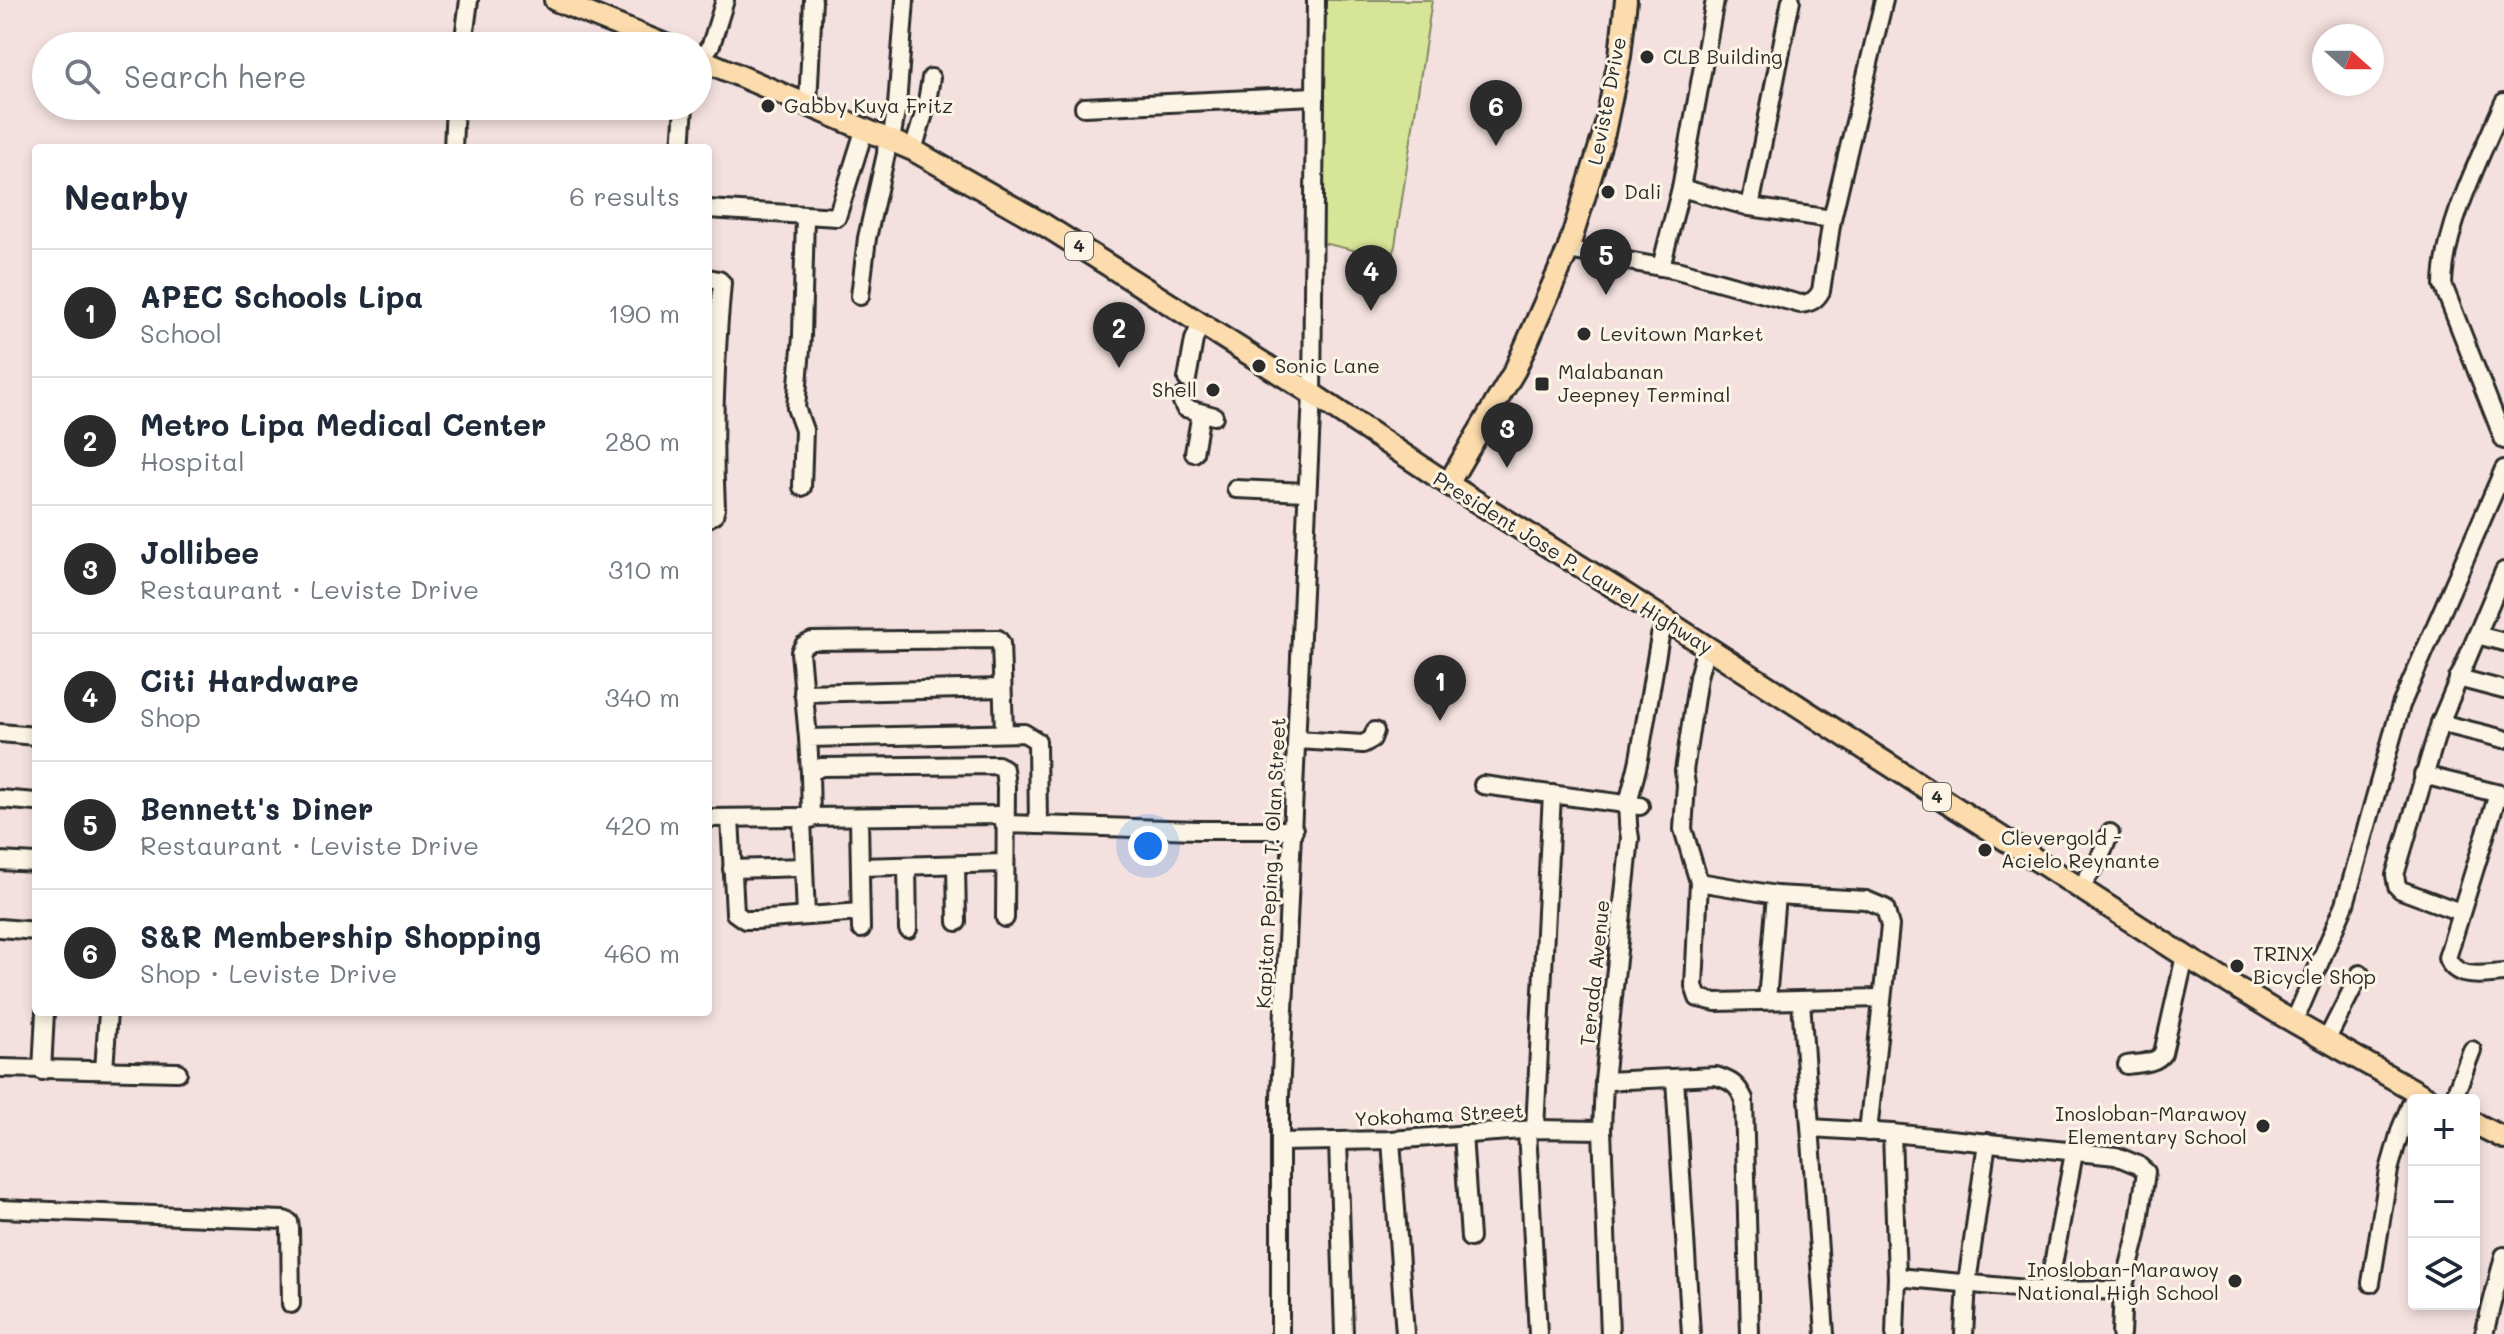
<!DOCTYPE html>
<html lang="en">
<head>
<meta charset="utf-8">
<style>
  body { margin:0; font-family:Mali,sans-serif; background:#f6f6f7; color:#1f2937 }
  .controls { position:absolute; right:24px; bottom:24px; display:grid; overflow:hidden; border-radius:8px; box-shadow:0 4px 12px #0003 }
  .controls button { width:72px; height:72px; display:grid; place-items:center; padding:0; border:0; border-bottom:2px solid #e0e1e3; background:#fff; color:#1f2937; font:40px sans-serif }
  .compass { position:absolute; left:2312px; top:24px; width:72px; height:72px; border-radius:50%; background:#fff; box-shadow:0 4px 12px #0003; rotate:111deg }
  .you { position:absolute; left:1148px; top:846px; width:28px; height:28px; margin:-20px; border:6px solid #fff; border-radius:50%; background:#1a73e8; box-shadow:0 0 0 12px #1a73e833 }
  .badge { display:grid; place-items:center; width:52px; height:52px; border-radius:50%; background:#2b2b2b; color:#fff; font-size:26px; font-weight:700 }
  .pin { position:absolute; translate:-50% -66px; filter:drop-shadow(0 2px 4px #0008) }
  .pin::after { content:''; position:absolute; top:42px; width:28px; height:24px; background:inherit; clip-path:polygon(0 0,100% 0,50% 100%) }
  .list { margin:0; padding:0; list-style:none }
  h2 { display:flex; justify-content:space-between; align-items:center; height:104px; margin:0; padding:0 32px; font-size:34px }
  h2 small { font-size:26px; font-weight:400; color:#747a83 }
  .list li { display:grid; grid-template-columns:52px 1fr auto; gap:24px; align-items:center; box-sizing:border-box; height:128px; padding:0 32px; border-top:2px solid #e0e1e3 }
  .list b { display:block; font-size:30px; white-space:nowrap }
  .list p { margin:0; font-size:26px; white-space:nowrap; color:#747a83 }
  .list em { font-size:26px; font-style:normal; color:#747a83 }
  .icon { flex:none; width:44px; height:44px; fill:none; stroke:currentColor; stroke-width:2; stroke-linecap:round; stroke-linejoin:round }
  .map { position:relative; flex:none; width:2504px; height:1334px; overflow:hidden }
  .search { position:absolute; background:#fff; box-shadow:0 4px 12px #0003; left:32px; top:32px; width:680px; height:88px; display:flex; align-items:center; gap:20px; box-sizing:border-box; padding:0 28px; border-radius:44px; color:#747a83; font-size:30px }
  .panel { position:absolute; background:#fff; box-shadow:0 4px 12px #0003; left:32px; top:144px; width:680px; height:872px; border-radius:8px }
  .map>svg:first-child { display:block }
  .green { fill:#d7e598; stroke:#818862; stroke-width:2 }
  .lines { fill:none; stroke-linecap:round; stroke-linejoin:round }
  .minor-casing { stroke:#2b2b2b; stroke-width:22 }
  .major-casing { stroke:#2b2b2b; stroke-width:26 }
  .minor { stroke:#fcf5e5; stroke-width:16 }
  .major { stroke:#fcdcac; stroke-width:20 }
  .poi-dot { fill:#2b2b2b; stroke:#fcf5e5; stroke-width:3 }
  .labels { text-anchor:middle; stroke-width:6; stroke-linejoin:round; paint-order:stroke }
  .shield { fill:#fcf5e5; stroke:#6a6863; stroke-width:2 }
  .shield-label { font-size:18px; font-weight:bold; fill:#2b2b2b }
  .poi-label { font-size:20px; fill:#2b2b2b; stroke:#fcf5e5; text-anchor:start }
  .street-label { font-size:20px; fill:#2b2b2b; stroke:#fcf5e5 }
</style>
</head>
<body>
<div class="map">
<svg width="2504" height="1334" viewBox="0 0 2504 1334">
  <rect width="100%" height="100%" fill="#f4e1df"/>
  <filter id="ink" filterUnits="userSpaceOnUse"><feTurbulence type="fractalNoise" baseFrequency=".0125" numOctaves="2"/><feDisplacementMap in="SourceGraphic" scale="16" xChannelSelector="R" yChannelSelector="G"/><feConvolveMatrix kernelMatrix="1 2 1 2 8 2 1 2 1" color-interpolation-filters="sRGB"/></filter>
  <g filter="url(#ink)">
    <path class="green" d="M1322,0H1432L1393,259L1318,242Z"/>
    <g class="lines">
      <g class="minor-casing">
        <g id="minor">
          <path d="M463,46L469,0"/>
          <path d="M698,62L711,45L725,0"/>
          <path d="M2504,102C2481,156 2444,227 2443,285L2504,440"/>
          <path d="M808,104L813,0"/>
          <path d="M1084,107L1315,96"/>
          <path d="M891,140L897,106L905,0"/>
          <path d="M453,148L455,106"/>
          <path d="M681,148L684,106"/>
          <path d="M913,150L926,107L931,78"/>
          <path d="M1681,188L1750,207L1832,219"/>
          <path d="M1750,207L1791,0"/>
          <path d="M708,209L837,217L865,128"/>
          <path d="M1568,250L1677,270L1800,304C1811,303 1816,300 1821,291L1832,219L1884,0"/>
          <path d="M1661,267L1681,188L1715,0"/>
          <path d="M708,278L719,280L722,283C715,358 712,432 716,508L714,515L708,518"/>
          <path d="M860,296L867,238L886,154L887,138"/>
          <path d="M1187,379L1194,340L1201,323"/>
          <path d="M1183,397L1182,402L1185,408L1214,416"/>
          <path d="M1194,453L1201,413"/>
          <path d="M802,487L804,430L796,408L802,336L805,216"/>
          <path d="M1236,489L1306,492"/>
          <path d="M2477,635L2504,642"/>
          <path d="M1706,647L1698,677L1684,771L1686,785L1683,829L1699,882L1694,986L1698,998L1716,1002L1880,998"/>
          <path d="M2458,678L2504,690"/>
          <path d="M803,693L1002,688"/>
          <path d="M2440,723L2504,739"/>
          <path d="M0,733L36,736"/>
          <path d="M808,738L800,652L804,645L812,641L998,639L1001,643L1004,732"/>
          <path d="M1297,740L1363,744L1372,739L1375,731"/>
          <path d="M810,773L808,738L1024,733L1037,741L1038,825"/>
          <path d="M2423,775L2504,795"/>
          <path d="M1483,785L1640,806"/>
          <path d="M2498,794L2447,958C2457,981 2484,974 2504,973"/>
          <path d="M0,799L36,802"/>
          <path d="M708,818L1004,815"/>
          <path d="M730,818L735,913L745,920H756L860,912"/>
          <path d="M859,818L861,929"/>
          <path d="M802,819L806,916"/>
          <path d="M811,819L810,773L821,767L998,765L1004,769L1006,787L1005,918"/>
          <path d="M1004,824L1198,830H1294"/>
          <path d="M0,861L36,863"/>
          <path d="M956,865L957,922"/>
          <path d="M907,866L908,929"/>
          <path d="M860,867L1004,863"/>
          <path d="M732,869L804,867"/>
          <path d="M1699,882L1776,895L1866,900L1885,908L1890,926L1868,1132"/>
          <path d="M2079,889L2098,862L2110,833"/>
          <path d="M2460,912L2401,890L2397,886L2395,875L2440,723L2504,571"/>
          <path d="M0,928L36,931"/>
          <path d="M1767,1000L1776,895"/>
          <path d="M1801,1001L1825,1334"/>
          <path d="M2294,1022L2345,904L2401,705L2504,469"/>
          <path d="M2326,1041L2360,974"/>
          <path d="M2127,1065C2139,1063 2156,1064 2163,1053L2185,956"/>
          <path d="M0,1068L178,1072"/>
          <path d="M104,1070L108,1012"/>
          <path d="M42,1071L45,1012"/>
          <path d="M1675,1079L1691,1334"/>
          <path d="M1604,1081L1716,1076C1731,1081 1737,1084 1744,1099L1750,1334"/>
          <path d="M2453,1100L2472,1050"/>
          <path d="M1811,1128L1892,1133L2116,1156L2138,1165L2146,1172L2137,1235L2123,1290L2121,1334"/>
          <path d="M1535,1129L1552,794"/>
          <path d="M1527,1130L1538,1334"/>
          <path d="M1892,1133L1897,1277L1895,1334"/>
          <path d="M1463,1134L1470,1238"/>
          <path d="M1391,1140L1405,1334"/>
          <path d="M1338,1141L1344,1334"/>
          <path d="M1280,1142L1391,1140L1535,1129L1602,1130"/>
          <path d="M0,1209L284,1220L289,1222L290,1229L291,1304"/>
          <path d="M1897,1277L2048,1291L2123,1290"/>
          <path d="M2371,1283L2389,1170L2401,1128L2416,1092"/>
          <path d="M2048,1291L2074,1153"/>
          <path d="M1280,1334V1097L1312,394L1316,0"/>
          <path d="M1610,1334L1602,1130L1604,1081L1630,838C1623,804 1633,790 1639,759C1646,718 1653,677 1660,636L1668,622"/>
          <path d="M1964,1334L1967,1283L1987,1142"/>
          <path d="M2484,1334L2504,1256"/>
        </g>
      </g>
      <g class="major-casing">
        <g id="major">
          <path d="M555,0L668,46"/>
          <path d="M698,58L913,150L1043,224L1317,397L1448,484L1625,594L2185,956L2278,1013L2431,1100"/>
          <path d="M1448,484L1515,370L1568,250L1604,133L1620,56L1626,0"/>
          <path d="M2474,1123L2504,1138"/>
        </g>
      </g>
      <use href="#minor" class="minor"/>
      <use href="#major" class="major"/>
    </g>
  </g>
  <g class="poi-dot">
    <circle cx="1647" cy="57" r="8"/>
    <circle cx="768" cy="106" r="8"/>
    <circle cx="1608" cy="192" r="8"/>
    <circle cx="1584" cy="334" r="8"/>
    <circle cx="1259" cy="366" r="8"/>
    <rect x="1534" y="376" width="16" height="16" rx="4"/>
    <circle cx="1213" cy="390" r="8"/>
    <circle cx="1985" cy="850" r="8"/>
    <circle cx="2237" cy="966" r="8"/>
    <circle cx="2263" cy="1126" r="8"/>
    <circle cx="2235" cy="1281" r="8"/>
  </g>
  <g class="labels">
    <g class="shield">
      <rect x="1065" y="232" width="28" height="28" rx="6"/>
      <rect x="1923" y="783" width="28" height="28" rx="6"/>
    </g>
    <g class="shield-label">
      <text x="1079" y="252">4</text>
      <text x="1937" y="803">4</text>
    </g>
    <g class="poi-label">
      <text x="1663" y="64">CLB Building</text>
      <text x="784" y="113">Gabby Kuya Fritz</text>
      <text x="1624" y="199">Dali</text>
      <text x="1600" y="341">Levitown Market</text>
      <text x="1275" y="373">Sonic Lane</text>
      <text x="1558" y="379">Malabanan<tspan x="1558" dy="23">Jeepney Terminal</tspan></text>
      <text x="1197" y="397" text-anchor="end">Shell</text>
      <text x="2001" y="845">Clevergold -<tspan x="2001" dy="23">Acielo Reynante</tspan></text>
      <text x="2253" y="961">TRINX<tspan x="2253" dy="23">Bicycle Shop</tspan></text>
      <text x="2247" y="1121" text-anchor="end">Inosloban-Marawoy<tspan x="2247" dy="23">Elementary School</tspan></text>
      <text x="2219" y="1277" text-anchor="end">Inosloban-Marawoy<tspan x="2219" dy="23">National High School</tspan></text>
    </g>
    <g class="street-label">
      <text transform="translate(1607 101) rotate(-79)" y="7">Leviste Drive</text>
      <text transform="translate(1573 563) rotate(32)" y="7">President Jose P. Laurel Highway</text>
      <text transform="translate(1271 863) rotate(-87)" y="7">Kapitan Peping T. Olan Street</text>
      <text transform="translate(1595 973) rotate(-84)" y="7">Terada Avenue</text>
      <text transform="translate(1439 1115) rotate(-3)" y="7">Yokohama Street</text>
    </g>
  </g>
</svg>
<div class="controls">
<button>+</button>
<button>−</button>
<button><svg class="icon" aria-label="layers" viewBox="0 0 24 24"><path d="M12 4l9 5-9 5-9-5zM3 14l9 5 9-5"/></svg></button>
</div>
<svg class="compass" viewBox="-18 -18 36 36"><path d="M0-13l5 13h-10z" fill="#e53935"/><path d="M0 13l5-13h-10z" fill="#747a83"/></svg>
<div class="you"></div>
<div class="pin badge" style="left:1440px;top:721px">1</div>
<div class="pin badge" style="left:1119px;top:368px">2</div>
<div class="pin badge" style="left:1507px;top:468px">3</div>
<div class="pin badge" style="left:1371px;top:311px">4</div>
<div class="pin badge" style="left:1606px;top:295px">5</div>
<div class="pin badge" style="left:1496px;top:146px">6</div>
<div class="search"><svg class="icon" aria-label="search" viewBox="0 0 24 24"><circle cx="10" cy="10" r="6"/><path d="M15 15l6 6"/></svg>Search here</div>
<section class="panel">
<h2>Nearby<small>6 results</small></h2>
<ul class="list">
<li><span class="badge">1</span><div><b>APEC Schools Lipa</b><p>School</p></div><em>190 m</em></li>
<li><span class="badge">2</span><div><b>Metro Lipa Medical Center</b><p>Hospital</p></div><em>280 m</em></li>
<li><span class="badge">3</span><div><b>Jollibee</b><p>Restaurant · Leviste Drive</p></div><em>310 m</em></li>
<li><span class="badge">4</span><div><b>Citi Hardware</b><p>Shop</p></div><em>340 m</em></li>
<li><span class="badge">5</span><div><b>Bennett's Diner</b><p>Restaurant · Leviste Drive</p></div><em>420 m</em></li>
<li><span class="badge">6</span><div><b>S&amp;R Membership Shopping</b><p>Shop · Leviste Drive</p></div><em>460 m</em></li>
</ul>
</section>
</div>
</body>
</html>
